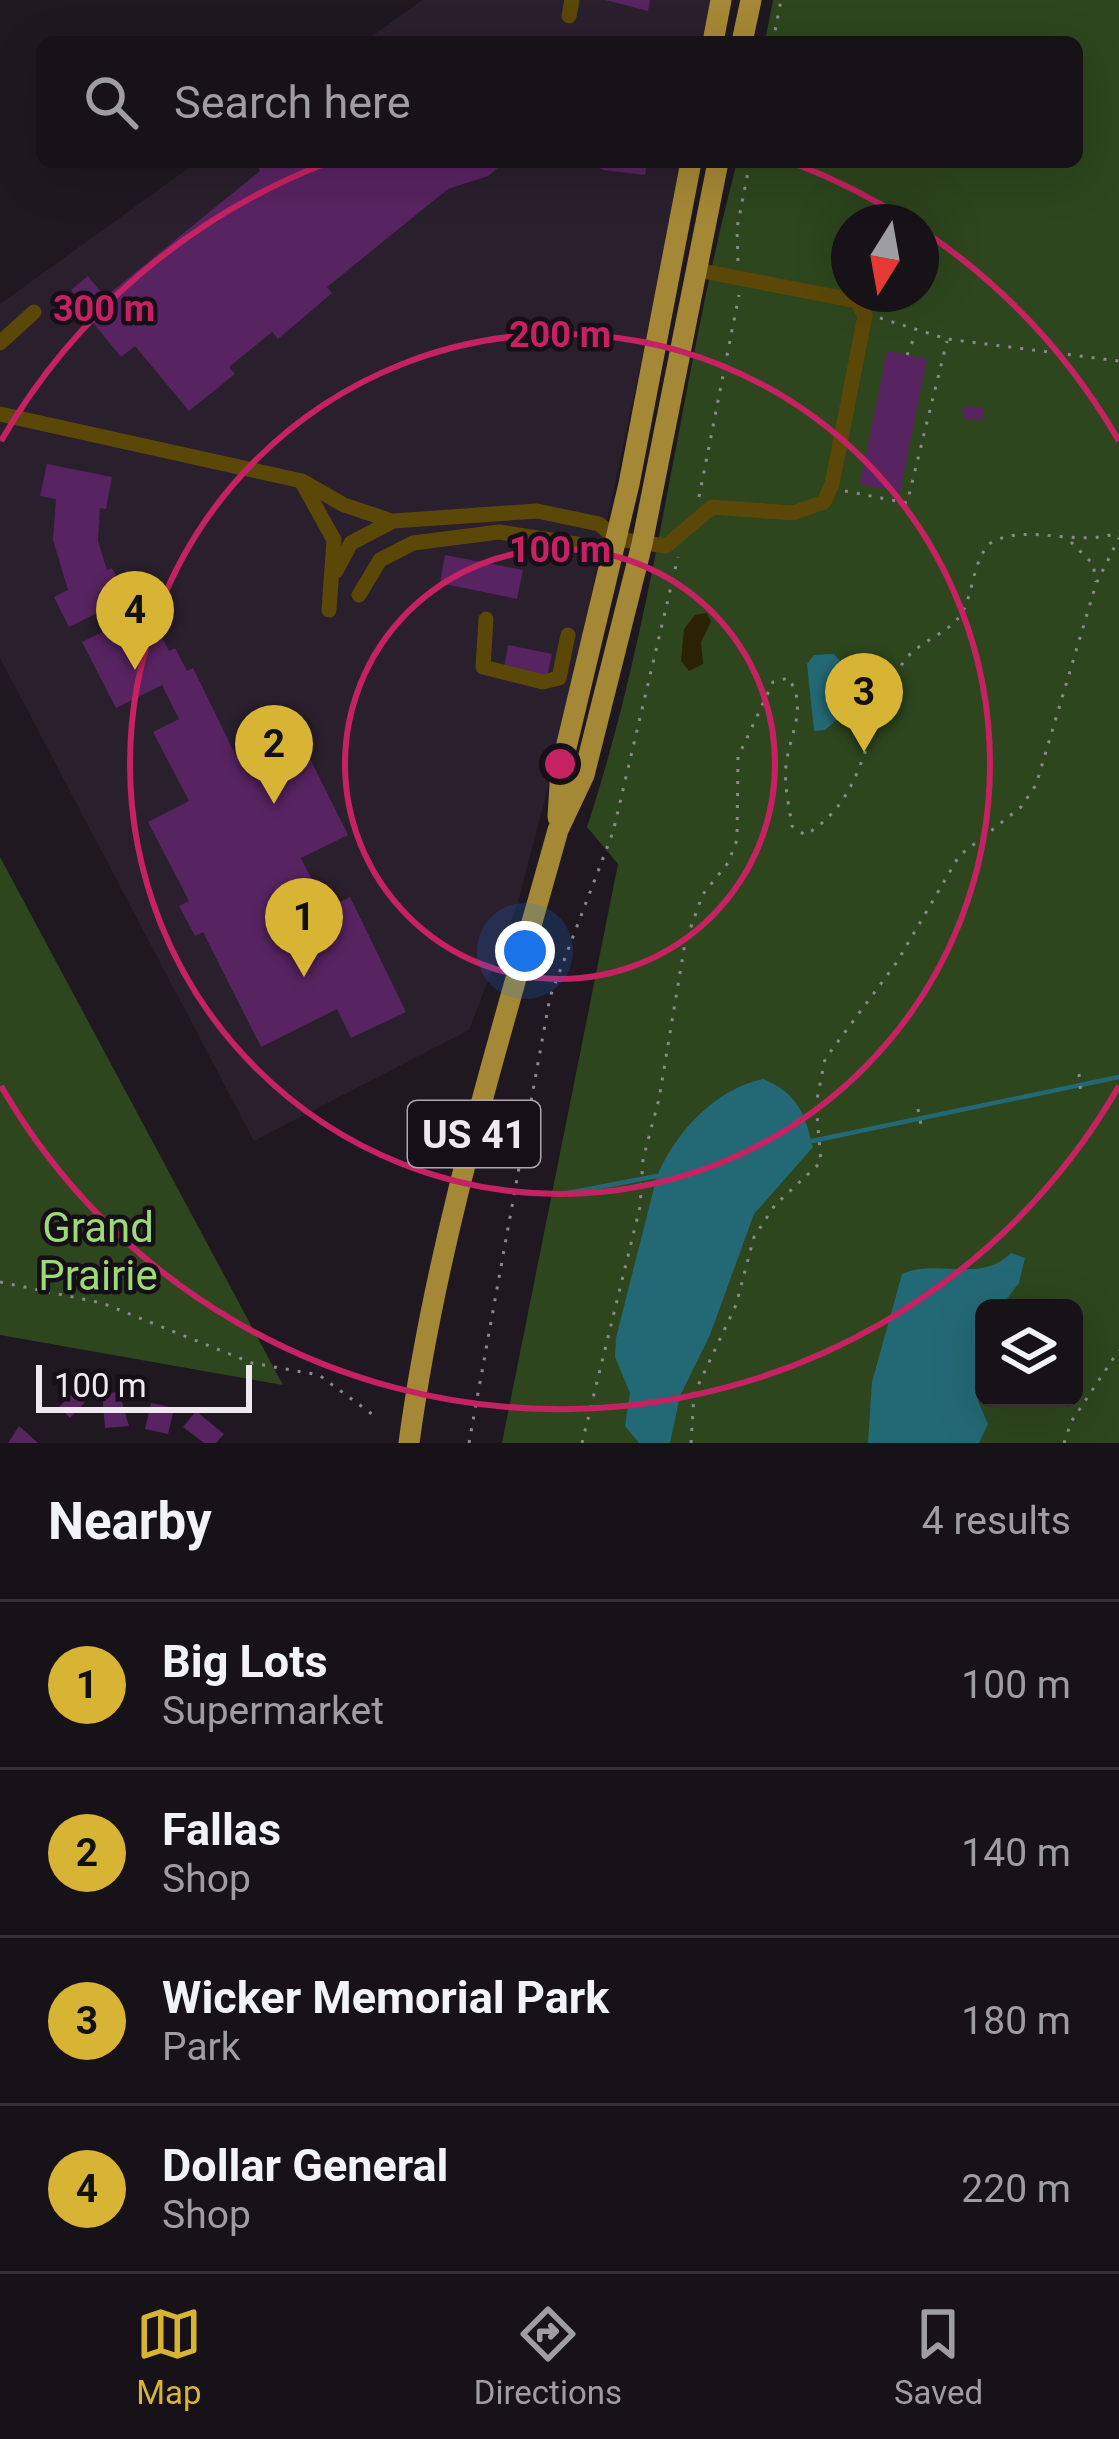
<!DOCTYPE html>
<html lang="en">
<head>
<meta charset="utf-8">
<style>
  body { margin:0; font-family:Roboto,sans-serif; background:#242025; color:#f1f3f6 }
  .controls { position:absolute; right:36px; bottom:36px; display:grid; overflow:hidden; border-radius:18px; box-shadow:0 12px 48px #0002 }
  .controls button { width:108px; height:108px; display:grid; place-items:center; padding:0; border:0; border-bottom:3px solid #363237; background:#171218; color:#f1f3f6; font:60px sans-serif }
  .compass { position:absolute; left:831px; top:204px; width:108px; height:108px; border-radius:50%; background:#171218; box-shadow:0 12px 48px #0002; rotate:191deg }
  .scale { position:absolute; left:36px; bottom:30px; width:216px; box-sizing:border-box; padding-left:12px; border:6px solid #eee9ef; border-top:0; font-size:33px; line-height:42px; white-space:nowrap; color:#eee9ef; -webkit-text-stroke:9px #160f17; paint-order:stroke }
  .you { position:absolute; left:525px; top:951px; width:42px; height:42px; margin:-30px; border:9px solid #fff; border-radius:50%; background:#1a73e8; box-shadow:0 0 0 18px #1a73e833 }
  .badge { display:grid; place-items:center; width:78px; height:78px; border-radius:50%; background:#d8b434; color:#111; font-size:39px; font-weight:700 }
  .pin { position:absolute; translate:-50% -99px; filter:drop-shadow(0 3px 6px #0008) }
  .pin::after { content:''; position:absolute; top:63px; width:42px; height:36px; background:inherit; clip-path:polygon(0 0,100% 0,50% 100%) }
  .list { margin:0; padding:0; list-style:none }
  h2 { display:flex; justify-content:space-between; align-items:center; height:156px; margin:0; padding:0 48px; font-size:51px }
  h2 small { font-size:39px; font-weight:400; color:#9e9ea2 }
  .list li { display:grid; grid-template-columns:78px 1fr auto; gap:36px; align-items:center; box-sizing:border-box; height:168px; padding:0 48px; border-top:3px solid #363237 }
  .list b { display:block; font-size:45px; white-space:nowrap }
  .list p { margin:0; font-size:39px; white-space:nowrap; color:#9e9ea2 }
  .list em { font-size:39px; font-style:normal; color:#9e9ea2 }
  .icon { flex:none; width:66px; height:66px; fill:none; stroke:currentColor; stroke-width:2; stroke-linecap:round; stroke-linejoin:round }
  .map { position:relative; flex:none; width:1119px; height:1443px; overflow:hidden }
  .search { position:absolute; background:#171218; box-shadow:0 12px 48px #0002; left:36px; right:36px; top:36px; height:132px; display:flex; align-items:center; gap:30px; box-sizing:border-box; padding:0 42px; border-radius:18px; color:#9e9ea2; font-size:45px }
  .sheet { height:828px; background:#171218 }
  nav { display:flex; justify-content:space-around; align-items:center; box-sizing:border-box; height:168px; border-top:3px solid #363237; background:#171218; font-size:33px; color:#9e9ea2 }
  nav a { display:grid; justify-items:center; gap:6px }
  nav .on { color:#d8b434 }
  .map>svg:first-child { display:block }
  .built { fill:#2a1f2c }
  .green { fill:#2d461d; fill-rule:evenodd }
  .sand { fill:#2a2201 }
  .water { fill:#236975 }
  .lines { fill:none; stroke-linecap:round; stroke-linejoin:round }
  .stream { stroke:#236975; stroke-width:4.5 }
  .building { fill:#582361 }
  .path { stroke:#8d878e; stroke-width:3; stroke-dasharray:3 9; stroke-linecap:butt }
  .minor { stroke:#5b4708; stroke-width:15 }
  .highway { stroke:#a58835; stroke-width:21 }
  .ring { fill:none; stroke:#c42262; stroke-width:6 }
  .labels { text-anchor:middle; stroke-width:9; stroke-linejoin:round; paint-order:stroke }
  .shield { fill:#160f17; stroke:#ada8ae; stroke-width:3 }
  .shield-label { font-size:39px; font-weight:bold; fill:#eee9ef }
  .park-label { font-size:42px; fill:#9bda74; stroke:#160f17 }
  .centre { fill:#c42262; stroke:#160f17; stroke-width:6 }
  .ring-label { font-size:36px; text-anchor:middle; font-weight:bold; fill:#c42262; stroke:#160f17; stroke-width:9; stroke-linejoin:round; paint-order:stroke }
</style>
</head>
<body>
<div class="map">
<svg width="1119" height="1443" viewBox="0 0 1119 1443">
  <rect width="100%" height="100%" fill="#1f1820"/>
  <g class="built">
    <path d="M422,0H714L707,42H364Z"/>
    <path d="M197,162H684L557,754L517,905L469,1030L254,1141L0,658V304Z"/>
  </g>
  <g class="green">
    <path d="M773,0H1119V1443H502L618,864L587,827C658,612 679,381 737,162H1077V42H765ZM849,222H921V294H849ZM984,1308H1074V1398H984Z"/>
    <path d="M0,857L283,1385L0,1335Z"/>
  </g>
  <path class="sand" d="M707,613L711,622L701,642L703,664L689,671L681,661L684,629L695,615Z"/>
  <g class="water">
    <path d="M834,654L843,664L870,672L872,690L825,730L814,731L807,664L814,655Z"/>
    <path d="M763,1079C798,1094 804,1112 813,1147L754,1214L710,1335L680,1396L670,1443H639L625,1426L630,1393L615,1357L616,1338L657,1176C676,1132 715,1089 763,1079Z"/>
    <path d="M1011,1253L1025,1258L1019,1283L1000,1308H984V1385L978,1401L988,1424L979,1443H868L872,1382L902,1274C936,1258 981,1284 1011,1253Z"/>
  </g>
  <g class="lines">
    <g class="stream">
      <path d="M812,1141L1119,1077"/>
      <path d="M568,1193L657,1176"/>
    </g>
  </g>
  <g class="building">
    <path d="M605,0H650L648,11Z"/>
    <path d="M256,162H505L488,176L448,189L327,287L332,293L278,339L272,332L229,367L235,374L189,411L135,346L121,357L90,319L104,308L99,303L87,309L71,290L88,276L105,297L260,171Z"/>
    <path d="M589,162H647L645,175L603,170Z"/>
    <path d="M887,351L927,359L900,492L860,484Z"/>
    <path d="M964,406L984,408L983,420L963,419Z"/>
    <path d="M47,464L112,477L106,509L100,508L98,541L107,570L112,568L128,598L69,627L54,597L68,590L53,540L56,499L40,496Z"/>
    <path d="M445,555L523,570L517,599L440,583Z"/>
    <path d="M142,613L151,631L157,627L169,651L175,648L187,671L193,668L235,754L293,725L348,835L301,858L326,909L350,897L406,1012L351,1038L337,1009L261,1047L203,932L195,936L179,906L189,901L148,822L189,801L153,732L179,719L162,685L116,708L82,642Z"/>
    <path d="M508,645L552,654L547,677L504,669Z"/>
    <path d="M76,1390L87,1400L70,1418L59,1407Z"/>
    <path d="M119,1392L129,1426L105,1428L102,1393Z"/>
    <path d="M151,1403L174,1408L168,1434L145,1429Z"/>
    <path d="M196,1411L224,1434L216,1443H204L183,1427Z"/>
    <path d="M19,1426L38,1443H8Z"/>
  </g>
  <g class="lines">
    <g class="path">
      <path d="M773,42L781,0"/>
      <path d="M738,261L737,228L750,162"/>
      <path d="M880,318L947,339L1119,361"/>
      <path d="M907,355L916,333"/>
      <path d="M845,491L907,503L947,341"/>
      <path d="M699,497L739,295"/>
      <path d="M1071,542L1093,564L1096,582"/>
      <path d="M1079,1074L1081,1095"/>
      <path d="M918,1109L922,1130"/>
      <path d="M0,1282L102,1303L252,1363L319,1375L376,1417"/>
      <path d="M469,1443L550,997L613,832L678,557"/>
      <path d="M582,1443L640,1207L643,1159L659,1099L685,943L703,894L728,863L737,840L738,757L773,682L788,678C809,706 789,735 786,766C784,785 789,807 792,826L805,835C872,796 863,717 905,660C920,640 949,634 962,613C974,591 972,564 989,544C1024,521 1079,549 1119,532"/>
      <path d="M691,1443L694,1394L736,1305L754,1237L775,1205L821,1162L816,1104L825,1059L897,962L959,856L1021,807L1036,785L1096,584L1119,538"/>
      <path d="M1064,1443L1071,1422L1119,1350"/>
    </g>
    <g class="minor">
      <path d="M569,16L572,0"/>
      <path d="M0,343L34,312"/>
      <path d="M0,414L302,481L344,505L389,520"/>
      <path d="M303,484L334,540L329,610"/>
      <path d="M336,571L351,543L393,521L537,511L599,524L617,539L666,546L712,507L793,513L824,502L832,484L865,316L857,301L697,270"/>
      <path d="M359,595L380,560L413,543L499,532L596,547L617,539"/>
      <path d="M486,619L483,667L543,682L559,678L568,635"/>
    </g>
    <g class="highway">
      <path d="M713,42L721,0"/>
      <path d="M742,42L751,0"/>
      <path d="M558,817L561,769L629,484L691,162"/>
      <path d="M409,1443C437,1234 502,1032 558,830L584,775L642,544L718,162"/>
    </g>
  </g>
  <g class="ring">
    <circle cx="560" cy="764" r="215"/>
    <circle cx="560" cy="764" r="430"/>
    <path d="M1119 1086A645 645 0 0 1 1 1086M1 441A645 645 0 0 1 324 164M796 164A645 645 0 0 1 907 220M925 232A645 645 0 0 1 1119 441"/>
  </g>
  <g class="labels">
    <rect class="shield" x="408" y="1101" width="132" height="66" rx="9"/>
    <g class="shield-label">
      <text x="474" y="1148">US 41</text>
    </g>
    <g class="park-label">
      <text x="98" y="1242">Grand<tspan x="98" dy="48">Prairie</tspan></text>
    </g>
  </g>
  <circle cx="560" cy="764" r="18" class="centre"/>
  <g class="ring-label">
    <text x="104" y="321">300 m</text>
    <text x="560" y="347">200 m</text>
    <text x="560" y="562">100 m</text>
  </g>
</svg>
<div class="controls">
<button><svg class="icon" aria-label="layers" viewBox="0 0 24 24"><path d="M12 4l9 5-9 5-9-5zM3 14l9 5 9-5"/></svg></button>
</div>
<svg class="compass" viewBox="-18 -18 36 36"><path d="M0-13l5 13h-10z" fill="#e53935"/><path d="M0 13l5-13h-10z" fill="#9e9ea2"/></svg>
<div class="scale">100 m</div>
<div class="you"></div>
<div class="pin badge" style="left:304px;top:977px">1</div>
<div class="pin badge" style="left:274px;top:804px">2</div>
<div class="pin badge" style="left:864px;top:752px">3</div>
<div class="pin badge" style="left:135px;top:670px">4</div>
<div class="search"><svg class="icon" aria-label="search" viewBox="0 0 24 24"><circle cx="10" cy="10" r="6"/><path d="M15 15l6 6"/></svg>Search here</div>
</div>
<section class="sheet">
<h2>Nearby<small>4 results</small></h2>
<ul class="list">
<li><span class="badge">1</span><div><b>Big Lots</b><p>Supermarket</p></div><em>100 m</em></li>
<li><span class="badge">2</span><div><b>Fallas</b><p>Shop</p></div><em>140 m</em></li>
<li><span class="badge">3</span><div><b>Wicker Memorial Park</b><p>Park</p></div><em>180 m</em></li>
<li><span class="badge">4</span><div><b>Dollar General</b><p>Shop</p></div><em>220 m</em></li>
</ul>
</section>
<nav>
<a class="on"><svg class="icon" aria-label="map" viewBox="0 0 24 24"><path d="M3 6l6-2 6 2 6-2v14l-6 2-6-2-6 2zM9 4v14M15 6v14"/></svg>Map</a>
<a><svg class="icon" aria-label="directions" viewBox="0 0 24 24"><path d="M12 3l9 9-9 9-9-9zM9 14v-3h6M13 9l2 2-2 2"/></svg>Directions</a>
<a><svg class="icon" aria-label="saved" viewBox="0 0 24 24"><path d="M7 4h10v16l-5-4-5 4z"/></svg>Saved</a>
</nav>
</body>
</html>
